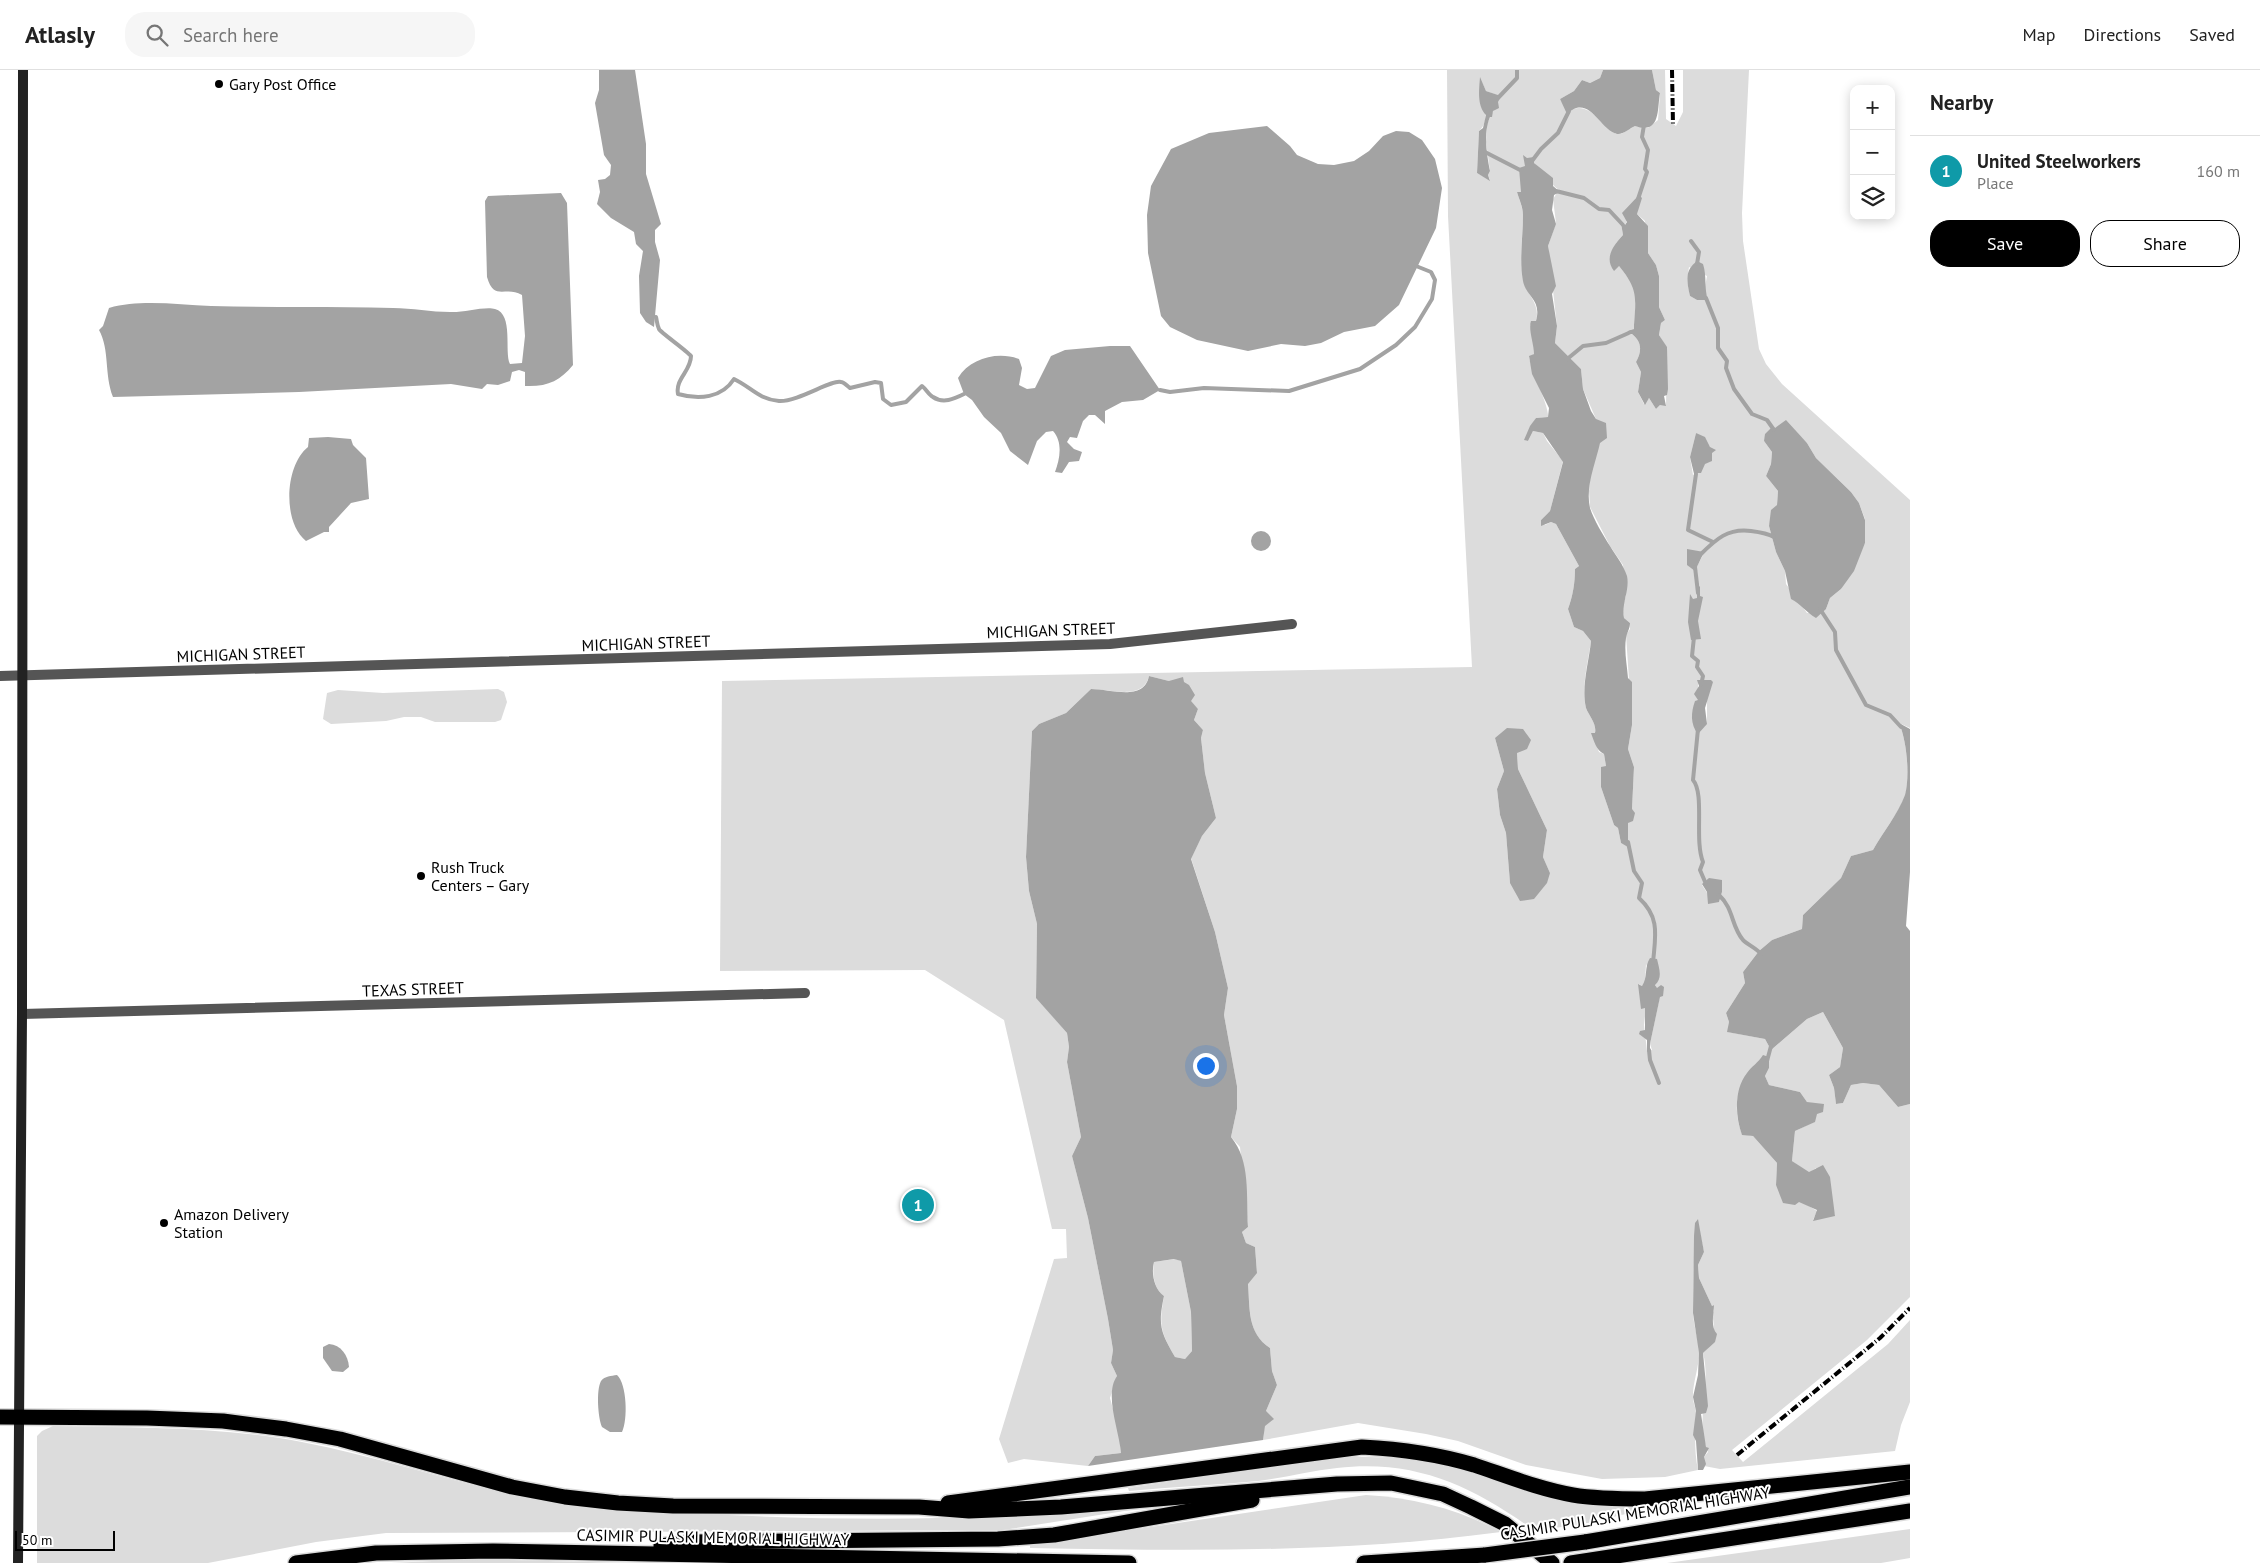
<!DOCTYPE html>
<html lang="en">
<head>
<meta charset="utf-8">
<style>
  body { margin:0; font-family:"PT Sans",sans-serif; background:#f6f6f6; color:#222 }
  .controls { position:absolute; right:15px; top:15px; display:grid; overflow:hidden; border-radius:10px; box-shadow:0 2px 12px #0003 }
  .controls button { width:45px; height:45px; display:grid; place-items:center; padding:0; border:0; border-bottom:1px solid #e0e0e0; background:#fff; color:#222; font:25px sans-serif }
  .scale { position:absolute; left:15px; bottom:12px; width:100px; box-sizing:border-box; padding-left:5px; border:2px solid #000; border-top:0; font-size:14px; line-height:18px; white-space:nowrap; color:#000; -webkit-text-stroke:4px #fff; paint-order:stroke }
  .you { position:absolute; left:1205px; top:995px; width:18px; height:18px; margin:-12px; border:4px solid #fff; border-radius:50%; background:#1a73e8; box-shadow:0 0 0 8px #1a73e833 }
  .badge { display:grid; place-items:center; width:32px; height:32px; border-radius:50%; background:#000; color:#fff; font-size:16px; font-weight:700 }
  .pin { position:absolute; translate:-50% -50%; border:2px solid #fff; box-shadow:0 1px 5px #0006 }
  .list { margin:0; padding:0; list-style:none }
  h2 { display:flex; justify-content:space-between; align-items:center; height:65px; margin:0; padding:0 20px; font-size:21px }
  h2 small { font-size:16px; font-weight:400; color:#767676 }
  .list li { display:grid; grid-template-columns:32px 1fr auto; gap:15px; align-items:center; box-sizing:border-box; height:70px; padding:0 20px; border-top:1px solid #e0e0e0 }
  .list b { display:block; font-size:19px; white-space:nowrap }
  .list p { margin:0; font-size:16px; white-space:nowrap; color:#767676 }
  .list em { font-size:16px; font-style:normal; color:#767676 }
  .actions { display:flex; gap:10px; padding:15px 20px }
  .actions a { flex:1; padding:11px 0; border:1px solid #000; border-radius:20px; text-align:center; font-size:18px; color:#000 }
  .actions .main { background:#000; color:#fff }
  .icon { flex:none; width:28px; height:28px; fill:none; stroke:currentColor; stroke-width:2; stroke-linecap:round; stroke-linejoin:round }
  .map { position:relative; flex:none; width:1910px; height:1493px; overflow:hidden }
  header { display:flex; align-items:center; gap:30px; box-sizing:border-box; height:70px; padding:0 25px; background:#fff; border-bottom:1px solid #e0e0e0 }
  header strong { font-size:24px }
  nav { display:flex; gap:28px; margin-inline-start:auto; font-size:18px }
  .search { width:350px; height:45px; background:#f6f6f6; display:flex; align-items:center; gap:12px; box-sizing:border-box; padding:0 18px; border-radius:20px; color:#767676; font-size:19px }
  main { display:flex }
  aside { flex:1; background:#fff }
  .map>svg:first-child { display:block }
  .green { fill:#dcdcdc; fill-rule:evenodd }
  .water { fill:#a3a3a3; fill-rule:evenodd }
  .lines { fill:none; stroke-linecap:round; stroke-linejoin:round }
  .stream { stroke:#a3a3a3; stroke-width:4 }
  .highway-casing { stroke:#dbdbdb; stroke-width:18 }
  .street { stroke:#555; stroke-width:10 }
  .secondary { stroke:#222; stroke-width:10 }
  .highway { stroke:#000; stroke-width:15 }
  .rail { stroke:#000; stroke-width:4; stroke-dasharray:8 2.5 1 2.5; stroke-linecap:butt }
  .highway-bridge-casing { stroke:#dbdbdb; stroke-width:18; stroke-linecap:butt }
  .highway-bridge { stroke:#000; stroke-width:15 }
  .poi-dot { fill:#000; stroke:#fff; stroke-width:2 }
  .labels { text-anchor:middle; stroke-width:4; stroke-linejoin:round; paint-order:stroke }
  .poi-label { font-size:16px; fill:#000; stroke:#fff; text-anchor:start }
  .street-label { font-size:16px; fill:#000; stroke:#fff }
</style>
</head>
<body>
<header>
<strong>Atlasly</strong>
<div class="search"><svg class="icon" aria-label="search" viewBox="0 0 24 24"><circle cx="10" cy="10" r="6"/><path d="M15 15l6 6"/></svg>Search here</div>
<nav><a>Map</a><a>Directions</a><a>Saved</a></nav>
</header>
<main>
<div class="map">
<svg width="1910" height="1493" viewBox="0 0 1910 1493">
  <rect width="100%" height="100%" fill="#fff"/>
  <g class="green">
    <path d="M1447,0H1603L1600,8L1590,13L1582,10L1574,21L1560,29L1568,43C1584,27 1602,53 1616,64H1621L1635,56L1648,58L1658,50L1660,23L1656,20L1652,0H1665L1666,49L1676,56L1683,42V0H1749L1742,143L1743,171L1759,279L1766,294L1782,314L1910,430V658L1899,653C1907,671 1910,707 1905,726C1898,744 1883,762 1873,780L1851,786L1841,808L1803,845L1802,859L1772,870L1759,881L1743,902L1745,913L1726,943L1729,952L1728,962L1765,969L1771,980L1807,949L1823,942L1843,978L1840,997L1829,1005L1834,1018L1836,1034L1843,1033L1851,1015L1863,1013L1879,1015L1898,1037L1910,1034V1227L1867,1270L1732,1380L1743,1392L1888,1274L1910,1250V1332L1901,1355L1895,1381L1720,1399L1704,1396V1387L1708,1382C1694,1348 1712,1317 1703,1283C1716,1272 1715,1259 1712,1243L1714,1241V1235L1712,1236L1699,1208L1698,1195L1704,1182L1697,1149C1694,1180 1693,1210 1693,1241C1693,1255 1699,1269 1699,1283C1699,1298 1692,1315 1693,1328C1693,1333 1696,1338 1696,1343C1695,1362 1694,1381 1698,1400L1665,1407L1602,1409L1526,1395L1458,1371L1426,1364L1358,1353L1263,1370L1266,1341L1277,1315L1272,1301L1270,1278C1247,1263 1250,1238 1248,1213L1257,1202L1255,1177L1246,1173L1242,1162L1248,1157L1240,1077L1231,1067L1237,1039V1016L1224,945L1228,918L1215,862L1191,788L1202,766L1216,748L1205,703L1201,668L1203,660L1194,650L1198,639L1169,611L1149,606C1143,631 1111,619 1091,619L1066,643L1039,654L1032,661L1026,787L1029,821L1037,854L1036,927L1067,963L1069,977L1067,992L1081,1067L1072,1086L1088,1148L1108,1249L1113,1280L1111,1293L1117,1306L1110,1328L1119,1361L1121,1383L1095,1386L1088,1396L1024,1389L1008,1393L999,1369L1054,1189L1067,1188L1066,1159H1052L1004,950L925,900L720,901L722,611L1472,597L1448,146ZM1481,10L1486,21L1500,26L1487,54L1486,72L1490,101L1488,105L1490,110L1477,103L1479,61C1492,50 1483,25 1481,10ZM1534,93C1543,101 1549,113 1559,120L1553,129L1556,153L1548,176L1557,256L1555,273L1581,299L1583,319L1596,349L1589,421L1590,437L1610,476L1623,495L1626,526L1622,537L1624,548L1630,553V559L1626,565L1632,655L1628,679L1634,697L1632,739L1626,760L1628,776L1621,773L1618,758L1614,755L1601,717L1606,696L1604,684L1599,682L1592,663H1595C1597,654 1589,646 1586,638C1581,618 1588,592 1591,571L1583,561L1574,557L1568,539C1573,526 1575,512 1575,499L1579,496L1556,454L1551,452L1545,455L1541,450L1550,441L1563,391L1547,371L1543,363L1533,361L1528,371L1525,370L1536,348L1548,347C1549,335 1532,304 1529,287L1534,284V271L1530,255L1536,251C1541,232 1525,224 1523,208C1519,187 1523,166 1523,145C1523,138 1519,129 1517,122H1521L1525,97ZM1639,125L1637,144L1645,151L1648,183L1656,195L1659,206V237L1665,250L1661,253L1659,265L1667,278L1666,335H1660L1656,339L1649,328L1644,334L1638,322L1641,302L1636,292C1642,281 1642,272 1632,264L1628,265L1634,259L1636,227L1633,214L1619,196L1616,173L1623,165L1621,153L1625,155ZM1689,197L1707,206L1705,217L1707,230H1697L1690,226L1687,210ZM1788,355L1807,373L1816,388L1851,422L1859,433L1865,449V473L1841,519L1830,528L1826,539L1807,543L1786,514L1785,501L1776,482L1769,456L1777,435L1778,421L1766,406L1771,394L1772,382L1764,371L1775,358ZM1696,363L1710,377L1697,403L1693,405L1690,387ZM1687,484L1703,485L1695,500L1688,491ZM1698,610L1701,612L1707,628V654L1698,630ZM1495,668L1517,683L1518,699L1547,760L1543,787L1550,803L1510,813L1506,763L1500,745L1497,719L1504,701ZM1705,811L1721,816L1722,822L1719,832H1713L1702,815ZM1646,894L1660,926L1650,974L1652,980L1647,981L1644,955L1646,938L1639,914L1642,916L1645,912ZM1758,993L1769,998L1765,1006L1769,1015L1800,1022L1807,1032L1814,1052L1795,1061L1792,1091L1809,1103L1816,1098L1835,1145L1813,1150L1817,1141L1776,1115L1777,1093L1753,1066L1742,1064C1732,1039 1736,1011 1758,993Z"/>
    <path d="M498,619L504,622L507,632L501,650L495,652H435L421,647H404L386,651L331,654L323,649L327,623L338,620L383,623Z"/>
    <path d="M1175,1189L1181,1191L1191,1242L1192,1281L1185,1289L1175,1287C1160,1261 1159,1255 1164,1226C1154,1219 1152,1204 1154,1192Z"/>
    <path d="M53,1356C136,1358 220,1356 302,1372C396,1390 484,1424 578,1437C628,1444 678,1443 728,1445C869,1452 1010,1449 1150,1437L1003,1460L386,1463L316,1472L208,1493H37V1366L42,1361Z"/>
    <path d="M1336,1387C1369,1387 1402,1386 1434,1393C1505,1408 1558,1441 1633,1436L1634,1442L1588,1453L1535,1461C1472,1416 1416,1389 1337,1398C1310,1401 1284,1408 1258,1411C1215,1415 1172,1417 1129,1421L1128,1418Z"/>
    <path d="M1366,1425C1415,1428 1458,1439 1501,1462C1345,1483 1188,1481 1030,1478V1475Z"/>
    <path d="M1910,1459V1488L1881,1493H1667Z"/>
    <path d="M474,1489L627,1493H391Z"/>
  </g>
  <g class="water">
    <path d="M599,0H635L646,74V104L661,154L655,160V172L660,190L654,257L646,252L640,243L639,206L643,181L636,174L634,162L611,148L597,134L600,122L598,110L605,109L610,105L611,95L604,85L595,33L599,20Z"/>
    <path d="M1603,0H1652L1656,20L1660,23C1657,39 1661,65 1635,56C1630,58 1623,65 1617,64C1599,59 1589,23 1567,44L1560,29L1574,21L1582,10L1590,13L1600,8Z"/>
    <path d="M1480,7L1486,21L1501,26L1498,32L1499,38L1493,41L1492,47H1490C1483,63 1487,85 1490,101L1488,105L1490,111L1477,103L1479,61L1483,58L1486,45C1477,36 1479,20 1480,7Z"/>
    <path d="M1267,56L1290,76L1297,85L1318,94L1334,95L1354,91L1369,81L1383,66L1396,61L1409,62L1422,70L1435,89L1442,118L1436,158L1399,235L1375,256L1344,262L1321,273L1305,276L1281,274L1248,281L1197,270L1170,257L1161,246L1148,183L1147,145L1151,116L1171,79L1209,63Z"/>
    <path d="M1523,85L1527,88L1534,87V93L1553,108V116L1560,122L1554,125L1552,140L1556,154L1548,176L1556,216L1552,224L1557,256L1555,273L1581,299L1583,319L1591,341L1596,349L1606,353L1607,368L1600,373C1596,392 1585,417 1590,438C1594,450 1603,465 1610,476C1616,486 1623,494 1627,506C1630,520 1621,534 1624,548L1630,553C1630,559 1627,562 1626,568C1624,581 1627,595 1628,608L1632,612V655L1628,679L1634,697L1632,739L1635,743L1633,751L1628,753V777L1621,773L1618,758L1614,755L1601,717V697L1606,696L1604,684C1596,680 1594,671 1591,663H1595C1597,654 1589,646 1586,638C1581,617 1589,592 1591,571L1583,561L1574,557L1568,539C1573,526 1575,512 1575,499L1579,496L1556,454L1551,452L1541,456V450L1550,441L1563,392L1543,363L1533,361L1528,371L1524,370L1530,356L1536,348L1548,347L1549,338L1532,304L1529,286L1534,284C1534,274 1528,259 1531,251H1536C1542,229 1526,227 1523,211C1519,189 1523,168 1523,145C1523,137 1519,129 1517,122H1521L1519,98L1525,96Z"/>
    <path d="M561,123L567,133L573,295C560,311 547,317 525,316V302L519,300L512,302L510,311L498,315L487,314L482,319L451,314L299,322L113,327C104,304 110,280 99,260L103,256L109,238C141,229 178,235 211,236C272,238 333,236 393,238C412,238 431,242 450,242C462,243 485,236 495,239C514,244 504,282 510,294L522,293L525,266L522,225C506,215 494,232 487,207L485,131L488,126Z"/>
    <path d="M1639,125L1642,128L1637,144L1648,156V183L1656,195L1659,206V237L1665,250L1661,253L1659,265L1667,277L1668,319L1667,325L1664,326L1666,336L1660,335L1656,339L1649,328L1645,335L1638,322L1641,302L1636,292C1642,281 1642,272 1632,264H1627L1628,261L1634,259V255C1636,227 1638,219 1619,196L1614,201C1604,188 1613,176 1623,165L1621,153L1625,155L1627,152L1622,143Z"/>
    <path d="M1697,191L1703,194C1707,206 1704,219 1708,230H1697L1690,226C1687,211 1684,201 1697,191Z"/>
    <path d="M1110,276H1130L1160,320L1143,330L1122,332L1105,341V354L1095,345H1089L1083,351L1077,368L1070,367L1067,372L1074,379L1082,382L1079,391L1069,392L1062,403L1055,402C1060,389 1063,372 1053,361L1046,362L1037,371L1028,395L1010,381L1001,363L984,347L972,330L964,324L958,308C970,288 998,281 1019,289L1022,298L1019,315L1027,319L1035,318L1051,286L1065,280Z"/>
    <path d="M1786,350L1807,373L1816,388L1851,422L1859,433L1865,450V473L1854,501L1841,519L1830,528L1826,539L1816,548C1806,542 1801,534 1791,529L1785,501L1776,482L1769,456L1771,440L1777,435L1778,421L1766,406L1771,394L1772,382L1764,371L1765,364L1772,357L1775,358Z"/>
    <path d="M1696,363L1705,367L1710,377L1716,380L1712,383V391L1705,394L1701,403H1697L1695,408L1690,387Z"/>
    <path d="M328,367L351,369L353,375L366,388L369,429L351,433L329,457V462H324L306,471C282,452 285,395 308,377L309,368Z"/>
    <circle cx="1261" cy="471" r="10"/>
    <path d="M1687,479L1704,482L1695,501L1687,495Z"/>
    <path d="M1700,516V526L1703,527L1698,551L1701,569L1691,570L1688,552L1690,524L1693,529L1697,528V519Z"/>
    <path d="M1149,606L1169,611L1183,607L1184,612L1189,615L1195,625L1191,631L1198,639L1194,650L1203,660L1201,668L1205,703L1216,748L1202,766L1191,789L1215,862L1228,918L1224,945L1237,1016V1039L1231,1067C1251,1091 1246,1126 1248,1157L1242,1162L1246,1173L1255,1177L1257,1203L1248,1214C1250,1238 1247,1263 1270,1278L1272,1301L1277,1315L1266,1341L1274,1349L1265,1356L1263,1370L1088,1396L1095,1386L1121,1383C1119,1359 1104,1325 1117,1306L1111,1293L1113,1280L1108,1249L1088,1148L1072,1086L1081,1067L1067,992L1069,977L1067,963L1036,928L1037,854L1029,821L1026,787L1032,661L1039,654L1066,643L1091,619C1111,619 1144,632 1149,606ZM1174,1189L1181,1191L1191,1242L1192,1281L1185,1289L1175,1287C1160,1261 1158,1255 1164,1226C1154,1219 1151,1203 1154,1192Z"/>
    <path d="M1697,610H1711L1713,612L1705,638L1707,654L1698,664C1690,654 1691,642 1695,631L1698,630L1694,624L1699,616Z"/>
    <path d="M1899,653L1910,659V802L1906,856L1910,861V1034L1898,1037L1879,1015L1863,1013L1851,1015L1843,1033L1836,1034L1834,1018L1829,1005L1840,997L1843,978L1823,942L1807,949L1771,980L1765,969L1727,962L1729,952L1726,943L1745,913L1743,902L1759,881L1772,870L1802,859L1803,845L1841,808L1851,786L1873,780C1883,762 1898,744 1905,725C1910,706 1907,671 1899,653Z"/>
    <path d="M1507,658L1523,659L1531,670L1527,679L1517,683L1518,699L1547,760L1543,787L1550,803L1547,813L1534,829L1520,831L1510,813L1506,763L1500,745L1497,719L1504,701L1495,668Z"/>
    <path d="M1709,808L1722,810V822L1719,832L1708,834L1707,822L1702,814Z"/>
    <path d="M1650,888L1657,889C1659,898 1663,908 1655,915L1657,918L1661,915L1664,917L1663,926L1660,927L1650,974V984L1647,981V970L1639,964L1640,961L1645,960V938L1641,939L1638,914L1642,916C1648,908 1644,897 1650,888Z"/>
    <path d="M1763,985L1769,987V998L1765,1006L1769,1015L1800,1022L1807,1032L1824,1034L1823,1042L1817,1044L1815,1052L1795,1061L1792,1091L1809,1102L1823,1095L1830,1107L1835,1146L1813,1151L1817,1140L1799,1132L1795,1135L1783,1133L1776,1115L1777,1093L1753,1066L1742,1065C1735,1046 1734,1019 1747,1003C1752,996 1758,993 1763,985Z"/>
    <path d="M1698,1149L1704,1182L1698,1195L1699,1208L1712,1236L1714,1235C1714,1244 1710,1256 1717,1264L1715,1272L1703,1283L1708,1336L1706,1343L1701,1344L1706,1377L1709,1378L1704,1387L1706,1394L1703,1400H1698L1696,1371L1693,1365L1696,1341L1693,1327L1698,1305L1699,1283L1693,1243L1694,1166L1695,1153Z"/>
    <path d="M329,1274C341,1275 348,1285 349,1297L343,1302L332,1301L323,1288V1277Z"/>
    <path d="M617,1305C627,1314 628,1350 622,1362H610L602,1357C598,1348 596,1320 601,1311C605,1306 611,1306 617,1305Z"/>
  </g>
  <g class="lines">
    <g class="stream">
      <path d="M1498,28L1517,8V0"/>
      <path d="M1485,82L1522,101"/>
      <path d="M1532,91L1541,79L1558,63L1569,41"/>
      <path d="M1556,121L1584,128L1599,139L1609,140L1623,155"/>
      <path d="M1638,129L1647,102L1645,99L1648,80L1642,67L1644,55"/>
      <path d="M1691,171L1699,182L1697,194"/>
      <path d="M1706,228L1718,258V278L1727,291L1726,298L1734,319L1752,344L1767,350L1774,360"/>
      <path d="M656,247C657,251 657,255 659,259C660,262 686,280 691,286C691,301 675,309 678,324C699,330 722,328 734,309C751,317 758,329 779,331C798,332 832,309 841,312C844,312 847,316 850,318L875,312L881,313L883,329L891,335L906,332L922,316C926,319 929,325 933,327C943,334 954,329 964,324"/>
      <path d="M1566,290L1583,276L1606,273L1631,262"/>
      <path d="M1160,320L1170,322L1204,318L1289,321L1360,299L1396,275L1415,257L1432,229L1435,210L1431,202L1416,196"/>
      <path d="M1696,404L1688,460L1713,472"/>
      <path d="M1700,485C1716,469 1728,458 1751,461C1759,462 1767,463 1774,467"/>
      <path d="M1695,497L1698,523"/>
      <path d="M1820,539L1835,562L1836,580L1866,635L1890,645L1901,657"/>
      <path d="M1694,567L1692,586L1698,591L1697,597L1703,606L1701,615"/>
      <path d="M1698,659L1693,710C1705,724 1694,770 1703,792L1700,800L1706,814"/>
      <path d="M1628,772L1634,801L1642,813L1639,828C1661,848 1655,867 1653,893"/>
      <path d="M1719,825C1734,839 1731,856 1743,870C1748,875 1756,878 1761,884"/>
      <path d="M1649,980L1650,990L1659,1013"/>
      <path d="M1767,991L1771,976"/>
    </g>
    <g class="highway-casing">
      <g id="highway">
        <path d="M0,1347L147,1348L223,1351L286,1359L340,1369L512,1417L565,1427L618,1433L673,1436L919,1437L969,1441L1061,1437L1337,1414L1391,1413L1443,1424L1471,1437L1505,1454L1552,1493"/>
        <path d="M948,1433L1362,1377C1401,1379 1437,1384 1474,1395C1507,1406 1539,1419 1573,1425C1596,1429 1621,1429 1645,1429L1910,1402"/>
        <path d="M1585,1472L1910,1417"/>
        <path d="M661,1476L687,1472L998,1469L1054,1465L1252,1430"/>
        <path d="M296,1493L376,1483L493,1481L1129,1493"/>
        <path d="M1364,1493L1485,1485"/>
        <path d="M1571,1493L1910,1441"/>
      </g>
    </g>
    <g class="street">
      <path d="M0,606L1110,574L1292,554"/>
      <path d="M22,944L805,923"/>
    </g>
    <path class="secondary" d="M18,1493L22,944L23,0"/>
    <use href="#highway" class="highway"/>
    <g class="rail">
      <path d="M1672,0L1673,55"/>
      <path d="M1737,1385L1880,1268L1910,1238"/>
    </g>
    <g class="highway-bridge-casing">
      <path id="highway-bridge" d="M1485,1485L1585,1472"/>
    </g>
    <use href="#highway-bridge" class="highway-bridge"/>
  </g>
  <g class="poi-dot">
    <circle cx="219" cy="14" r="5"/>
    <circle cx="421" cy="806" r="5"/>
    <circle cx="164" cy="1153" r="5"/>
  </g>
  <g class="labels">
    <g class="poi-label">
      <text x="229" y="20">Gary Post Office</text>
      <text x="431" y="803">Rush Truck<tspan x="431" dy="18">Centers – Gary</tspan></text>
      <text x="174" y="1150">Amazon Delivery<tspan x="174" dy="18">Station</tspan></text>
    </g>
    <g class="street-label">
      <text transform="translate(1051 560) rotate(-2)" y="6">MICHIGAN STREET</text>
      <text transform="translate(646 573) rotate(-2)" y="6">MICHIGAN STREET</text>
      <text transform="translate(241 584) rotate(-2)" y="6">MICHIGAN STREET</text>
      <text transform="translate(413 919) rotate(-2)" y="6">TEXAS STREET</text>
      <text transform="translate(1635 1443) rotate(-9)" y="6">CASIMIR PULASKI MEMORIAL HIGHWAY</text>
      <text transform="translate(713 1467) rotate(1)" y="6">CASIMIR PULASKI MEMORIAL HIGHWAY</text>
    </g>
  </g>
</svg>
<div class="controls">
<button>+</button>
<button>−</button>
<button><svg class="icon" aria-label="layers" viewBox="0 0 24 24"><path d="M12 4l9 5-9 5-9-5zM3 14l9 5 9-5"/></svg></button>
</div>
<div class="scale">50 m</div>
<div class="you"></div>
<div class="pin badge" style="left:918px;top:1135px;background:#0f9aa8">1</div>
</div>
<aside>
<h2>Nearby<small></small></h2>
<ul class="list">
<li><span class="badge" style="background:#0f9aa8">1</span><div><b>United Steelworkers</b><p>Place</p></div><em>160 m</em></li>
</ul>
<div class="actions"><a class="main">Save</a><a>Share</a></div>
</aside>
</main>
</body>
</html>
